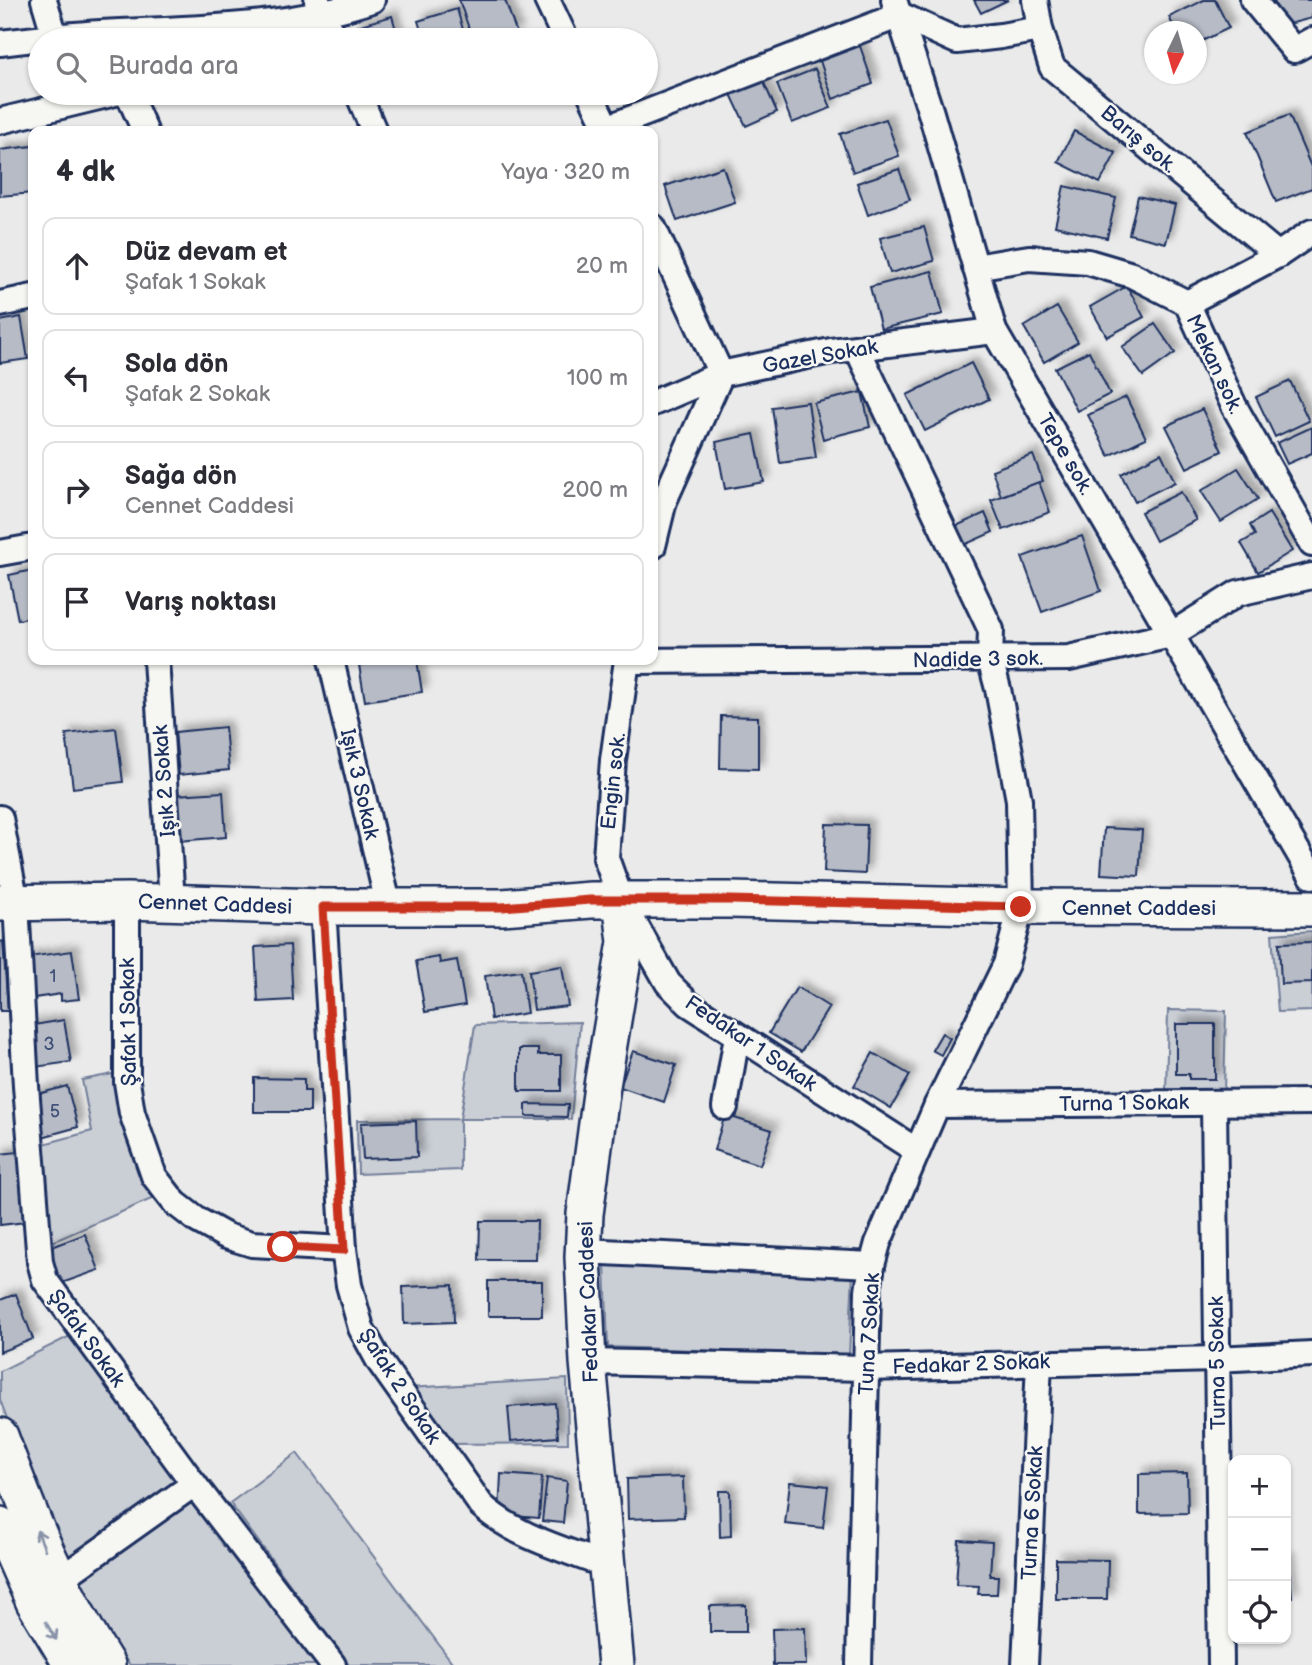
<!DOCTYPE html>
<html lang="tr">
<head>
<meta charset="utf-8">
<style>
  body { margin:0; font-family:"Balsamiq Sans",sans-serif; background:#f7f7f7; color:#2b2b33 }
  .controls { position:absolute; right:21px; bottom:21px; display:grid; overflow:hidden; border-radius:14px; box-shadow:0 2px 5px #0004 }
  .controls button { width:63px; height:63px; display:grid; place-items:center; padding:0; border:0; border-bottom:2px solid #e1e1e2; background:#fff; color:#2b2b33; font:35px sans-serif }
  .compass { position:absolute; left:1144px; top:21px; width:63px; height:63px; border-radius:50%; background:#fff; box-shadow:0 2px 5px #0004; rotate:185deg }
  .stop { position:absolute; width:21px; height:21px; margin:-16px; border:5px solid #c8321e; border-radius:50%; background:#fff }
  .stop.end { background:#c8321e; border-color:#fff; box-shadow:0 2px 7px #0008 }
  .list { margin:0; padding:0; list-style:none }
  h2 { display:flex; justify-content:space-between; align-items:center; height:91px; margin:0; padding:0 28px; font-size:30px }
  h2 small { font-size:23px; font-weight:400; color:#7c7c81 }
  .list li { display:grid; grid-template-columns:46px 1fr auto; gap:21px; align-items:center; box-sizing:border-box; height:98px; margin:0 14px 14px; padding:0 14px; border:2px solid #e1e1e2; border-radius:14px }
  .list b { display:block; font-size:26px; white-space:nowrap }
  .list p { margin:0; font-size:23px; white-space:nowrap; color:#7c7c81 }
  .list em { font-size:23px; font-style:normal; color:#7c7c81 }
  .icon { flex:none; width:38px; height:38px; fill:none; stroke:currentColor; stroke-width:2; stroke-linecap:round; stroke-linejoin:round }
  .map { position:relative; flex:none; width:1312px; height:1665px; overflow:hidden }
  .search { position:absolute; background:#fff; box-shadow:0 2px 5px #0004; left:28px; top:28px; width:630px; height:77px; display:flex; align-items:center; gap:18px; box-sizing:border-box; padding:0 24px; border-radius:38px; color:#7c7c81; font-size:26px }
  .panel { position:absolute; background:#fff; box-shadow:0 2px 5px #0004; left:28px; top:126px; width:630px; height:539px; border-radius:14px }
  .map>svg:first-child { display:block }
  .green { fill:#caced5; stroke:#727e9a; stroke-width:2 }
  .building { fill:#b6bbc6; stroke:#1b2f5e; stroke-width:2; filter:url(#shadow) }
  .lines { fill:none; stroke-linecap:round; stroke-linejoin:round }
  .street-casing { stroke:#1b2f5e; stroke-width:30 }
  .secondary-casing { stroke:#1b2f5e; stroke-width:40 }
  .street { stroke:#f6f6f2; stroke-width:24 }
  .secondary { stroke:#f6f6f2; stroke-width:35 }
  .oneway { stroke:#8892a8 }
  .route { stroke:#c8321e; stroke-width:9 }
  .labels { text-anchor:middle; stroke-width:5; stroke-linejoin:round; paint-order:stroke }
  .number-label { font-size:18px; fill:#425278 }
  .street-label { font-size:21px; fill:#1b2f5e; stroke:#f6f6f2 }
</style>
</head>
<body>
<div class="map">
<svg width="1312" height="1665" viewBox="0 0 1312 1665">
  <defs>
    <filter id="shadow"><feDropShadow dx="6" dy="-6" stdDeviation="3.5" flood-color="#0004"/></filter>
  </defs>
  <rect width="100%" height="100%" fill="#e9eae9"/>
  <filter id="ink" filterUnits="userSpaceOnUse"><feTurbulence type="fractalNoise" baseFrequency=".0143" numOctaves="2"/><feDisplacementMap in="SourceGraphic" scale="14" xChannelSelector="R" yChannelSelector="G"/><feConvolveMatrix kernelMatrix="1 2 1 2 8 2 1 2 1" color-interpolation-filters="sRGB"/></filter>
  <g filter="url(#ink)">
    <g class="green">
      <path d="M1312,931V1011L1278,1012L1272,934Z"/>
      <path d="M1168,1010L1226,1011L1224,1094L1166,1093Z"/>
      <path d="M580,1022L571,1119H460V1170L358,1174L357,1120L460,1119L475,1025Z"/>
      <path d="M113,1074L133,1157L156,1197L50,1243L40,1145L92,1131L82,1080Z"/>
      <path d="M605,1263L853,1272L849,1355L608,1347Z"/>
      <path d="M74,1334L180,1482L64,1566L0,1400V1371Z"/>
      <path d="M567,1379L568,1443L446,1444L408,1388Z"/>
      <path d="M297,1453L454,1665H349L230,1503Z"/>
      <path d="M193,1493L325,1665H130L106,1633L78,1578Z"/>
    </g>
    <g class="building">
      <path d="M459,0H505L517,34L500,40H473Z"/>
      <path d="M974,0H1008L981,13Z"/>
      <path d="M1204,0H1215L1229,28L1196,44V32H1176L1169,17Z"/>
      <path d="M1274,0H1312V18L1281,26Z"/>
      <path d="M457,9L466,40H424L418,21Z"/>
      <path d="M392,16L399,40H358L354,27Z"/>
      <path d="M860,46L873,84L833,99L820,61Z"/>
      <path d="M815,69L831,108L792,123L777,84Z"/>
      <path d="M761,76L777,112L746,126L729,90Z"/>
      <path d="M1289,115L1312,169V188L1276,202L1247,132Z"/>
      <path d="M886,119L899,156L853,172L840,134Z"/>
      <path d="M1074,131L1116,153L1100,183L1058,162Z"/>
      <path d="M33,146V193L0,196V150Z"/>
      <path d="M723,167L735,202L677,221L665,186Z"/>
      <path d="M899,169L910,200L868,215L857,183Z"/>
      <path d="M1064,186L1116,198L1107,238L1055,226Z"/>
      <path d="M1138,196L1175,205L1166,243L1129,234Z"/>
      <path d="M924,227L934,261L890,273L880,238Z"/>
      <path d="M932,271L943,314L881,329L870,287Z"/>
      <path d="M1127,286L1144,317L1107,337L1090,307Z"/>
      <path d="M1057,307L1078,342L1044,362L1024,327Z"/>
      <path d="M21,317L28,359L0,363V321Z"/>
      <path d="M1155,324L1175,353L1143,376L1122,347Z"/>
      <path d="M1089,351L1110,394L1077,411L1055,368Z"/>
      <path d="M971,363L989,399L925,431L907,395Z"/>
      <path d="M1290,381L1309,421L1275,437L1256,397Z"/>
      <path d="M862,392L870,427L823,439L814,403Z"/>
      <path d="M1126,397L1146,438L1109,456L1088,415Z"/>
      <path d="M808,402L816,458L780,463L772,407Z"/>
      <path d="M1202,409L1222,451L1187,468L1166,426Z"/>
      <path d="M1312,427V453L1287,464L1277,443Z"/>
      <path d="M754,434L764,482L725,489L716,442Z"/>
      <path d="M1161,453L1175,482L1135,502L1121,474Z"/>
      <path d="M1033,455L1043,481L1001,496L992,470Z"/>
      <path d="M1238,468L1258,499L1221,522L1201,491Z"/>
      <path d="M1039,482L1050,512L1003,530L991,500Z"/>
      <path d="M1181,492L1196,520L1156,541L1141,512Z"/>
      <path d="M985,513L993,532L964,545L956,526Z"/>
      <path d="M1269,513L1292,551L1258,572L1241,543L1255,535L1250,525Z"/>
      <path d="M1082,536L1101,591L1042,612L1022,557Z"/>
      <path d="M33,570V617L18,620L9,575Z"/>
      <path d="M392,660H417L422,692L365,701L359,665Z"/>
      <path d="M721,716L758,717V769L720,768Z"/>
      <path d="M225,727L229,770L179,775L175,732Z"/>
      <path d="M116,728L123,782L73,788L66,734Z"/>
      <path d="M223,792L226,837L178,841L175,795Z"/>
      <path d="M826,824L867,825L865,874L824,872Z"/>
      <path d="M1104,828L1142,830L1139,876L1101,874Z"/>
      <path d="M3,941L8,1011H0V942Z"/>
      <path d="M1312,942V983L1281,984L1279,943Z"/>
      <path d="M290,945L293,1000L258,1002L255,947Z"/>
      <path d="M72,951L79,999L61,1001V994L34,998L28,957Z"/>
      <path d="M439,957L440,963L457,960L465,1005L425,1012L416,961Z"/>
      <path d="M562,966L568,1006L534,1010L529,971Z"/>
      <path d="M521,971L527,1013L491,1019L485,976Z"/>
      <path d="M797,987L829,1007L801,1052L769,1033Z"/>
      <path d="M64,1020L71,1062L35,1067L28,1026Z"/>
      <path d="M1176,1024H1215V1079H1189V1074H1176Z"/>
      <path d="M942,1033L950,1038L941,1055L932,1050Z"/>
      <path d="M519,1049H538V1055H561V1091H519Z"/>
      <path d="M633,1051L676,1065L664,1102L620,1087Z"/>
      <path d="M873,1053L910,1075L891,1108L854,1086Z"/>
      <path d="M254,1078L304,1079V1091H310V1112H254Z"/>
      <path d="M67,1086L78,1127L42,1137L31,1096Z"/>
      <path d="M526,1104L568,1105L567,1117L526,1116Z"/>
      <path d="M725,1115L772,1130L760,1165L714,1150Z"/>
      <path d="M416,1121L417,1157L363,1159L361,1123Z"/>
      <path d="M18,1152L25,1222L0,1225V1154Z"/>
      <path d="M480,1221H537L536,1260H479Z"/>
      <path d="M85,1234L99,1270L59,1284L46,1249Z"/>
      <rect x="488" y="1281" width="54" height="35"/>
      <path d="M453,1285L454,1322L404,1324L403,1287Z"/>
      <path d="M16,1294L33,1339L0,1352V1300Z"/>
      <path d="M555,1403L558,1437L511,1441L508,1407Z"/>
      <path d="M1187,1473L1188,1513L1139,1514V1474Z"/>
      <path d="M501,1474L542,1477L539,1518L499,1515Z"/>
      <path d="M683,1477L684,1517L628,1519L627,1479Z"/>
      <path d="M547,1478L567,1481L563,1523L542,1521Z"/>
      <path d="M790,1482L828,1486L823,1528L785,1524Z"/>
      <path d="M719,1491H730L731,1536L720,1537Z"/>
      <path d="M959,1540L992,1542L990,1576H998L997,1594H978L979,1586L956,1585Z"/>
      <path d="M1056,1559L1108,1560L1107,1599H1056Z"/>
      <path d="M1286,1559H1289L1292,1597H1286Z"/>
      <path d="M746,1605V1632H710V1606Z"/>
      <path d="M805,1628L806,1665H773L772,1629Z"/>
    </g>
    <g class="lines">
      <g class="street-casing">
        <g id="street">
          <path d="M44,0L55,37"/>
          <path d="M547,0L566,40"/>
          <path d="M894,0L931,113L994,331L1312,876"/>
          <path d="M1035,0L1040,29L1052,67L1278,255"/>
          <path d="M1253,0L1294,50L1312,40"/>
          <path d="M317,1L335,40"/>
          <path d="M0,43C34,39 68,35 101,33C192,28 286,29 372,0"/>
          <path d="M128,93L145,131"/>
          <path d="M358,93L374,131"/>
          <path d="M590,93L608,131"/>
          <path d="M0,121L115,93"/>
          <path d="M599,131L900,15L957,41L1001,36L1040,29"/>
          <path d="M653,227L721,374L664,501L653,546"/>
          <path d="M975,267L1029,258L1088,262L1132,275L1187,303L1234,406L1312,544"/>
          <path d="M1187,303L1278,255L1312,232"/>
          <path d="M0,304L33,297"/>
          <path d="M857,348L991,630L990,659L998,689L1019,800L1021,907L1006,964L937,1105L878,1243L872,1265L868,1291L859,1665"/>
          <path d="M653,403L721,374L831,351L994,331"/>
          <path d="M0,553L33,547"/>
          <path d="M156,660L172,901"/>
          <path d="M331,660L389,908"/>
          <path d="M627,660L613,760L606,858L621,900L668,983L689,1004L917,1151"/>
          <path d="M627,661L1069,658L1171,635L1238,593L1312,576"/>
          <path d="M0,818L16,903L26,1086L40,1262L45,1280L194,1484L333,1665"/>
          <path d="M127,901V1082L132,1113L154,1176L175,1203L197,1220L226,1236L252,1244L344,1249"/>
          <path d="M323,907L344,1249L349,1285L361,1328L379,1361L481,1505C514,1536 563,1549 605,1565"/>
          <path d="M1214,1103L1221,1665"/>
          <path d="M937,1105L1312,1102"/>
          <path d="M725,1107L737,1036"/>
          <path d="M583,1251L872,1265"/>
          <path d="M588,1362L866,1368L1216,1359L1312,1354"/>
          <path d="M59,1580L194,1484"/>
          <path d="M1025,1665L1039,1362"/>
        </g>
      </g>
      <g class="secondary-casing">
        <g id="secondary">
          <path d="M0,903L127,901L323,907H502L591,900H729L1021,907L1312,908"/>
          <path d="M0,1436C29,1515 61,1594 107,1665"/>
          <path d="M0,1525L34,1602L72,1665"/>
          <path d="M616,1665L588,1362L583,1257L585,1214L602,1086L626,942L621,900"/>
        </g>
      </g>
      <use href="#street" class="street"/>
      <use href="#secondary" class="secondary"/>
    </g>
    <defs><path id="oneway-shaft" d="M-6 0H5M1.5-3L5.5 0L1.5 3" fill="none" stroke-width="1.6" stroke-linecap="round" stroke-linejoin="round" transform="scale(1.75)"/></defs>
    <g class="oneway">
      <use href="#oneway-shaft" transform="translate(41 1540) rotate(-112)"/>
      <use href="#oneway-shaft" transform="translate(51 1631) rotate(59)"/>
    </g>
  </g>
  <g class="lines" filter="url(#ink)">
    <path class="route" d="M283,1247L344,1250L323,907H502L590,900H729L1021,907"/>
  </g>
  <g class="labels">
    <g class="number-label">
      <text x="53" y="982">1</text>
      <text x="49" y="1050">3</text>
      <text x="55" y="1117">5</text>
    </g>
    <g class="street-label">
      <text transform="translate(1139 139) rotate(40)" y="7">Barış sok.</text>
      <text transform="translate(820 356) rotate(-10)" y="7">Gazel Sokak</text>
      <text transform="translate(1215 364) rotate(65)" y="7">Mekan sok.</text>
      <text transform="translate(1066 454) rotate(60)" y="7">Tepe sok.</text>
      <text transform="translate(978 659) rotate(-1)" y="7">Nadide 3 sok.</text>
      <text transform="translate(164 781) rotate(-94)" y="7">Işık 2 Sokak</text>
      <text transform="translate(613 781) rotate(-84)" y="7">Engin sok.</text>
      <text transform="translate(360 784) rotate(77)" y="7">Işık 3 Sokak</text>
      <text transform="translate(215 904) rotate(2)" y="7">Cennet Caddesi</text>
      <text x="1139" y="915">Cennet Caddesi</text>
      <text transform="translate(128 1022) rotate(-91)" y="7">Şafak 1 Sokak</text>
      <text transform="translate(751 1043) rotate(34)" y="7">Fedakar 1 Sokak</text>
      <text transform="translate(1124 1103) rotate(-1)" y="7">Turna 1 Sokak</text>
      <text transform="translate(588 1302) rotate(-92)" y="7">Fedakar Caddesi</text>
      <text transform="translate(869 1334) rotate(-87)" y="7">Tuna 7 Sokak</text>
      <text transform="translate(87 1338) rotate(54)" y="7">Şafak Sokak</text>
      <text transform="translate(1217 1363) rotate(-91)" y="7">Turna 5 Sokak</text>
      <text transform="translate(971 1364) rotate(-2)" y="7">Fedakar 2 Sokak</text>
      <text transform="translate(400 1386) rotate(57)" y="7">Şafak 2 Sokak</text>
      <text transform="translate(1032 1513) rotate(-87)" y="7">Turna 6 Sokak</text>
    </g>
  </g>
</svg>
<div class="controls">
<button>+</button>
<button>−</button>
<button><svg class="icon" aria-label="locate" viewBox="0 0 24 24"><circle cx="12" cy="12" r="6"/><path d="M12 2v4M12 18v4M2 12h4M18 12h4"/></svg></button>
</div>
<svg class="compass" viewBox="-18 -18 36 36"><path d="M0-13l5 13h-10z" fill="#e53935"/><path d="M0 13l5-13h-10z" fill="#7c7c81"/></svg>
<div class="stop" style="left:283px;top:1247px"></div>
<div class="stop end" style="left:1021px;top:907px"></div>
<div class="search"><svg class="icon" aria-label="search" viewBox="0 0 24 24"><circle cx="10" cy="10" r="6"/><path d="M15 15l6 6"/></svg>Burada ara</div>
<section class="panel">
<h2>4 dk<small>Yaya · 320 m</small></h2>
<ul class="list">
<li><svg class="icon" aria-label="ahead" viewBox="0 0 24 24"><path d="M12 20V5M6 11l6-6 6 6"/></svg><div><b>Düz devam et</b><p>Şafak 1 Sokak</p></div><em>20 m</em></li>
<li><svg class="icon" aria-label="left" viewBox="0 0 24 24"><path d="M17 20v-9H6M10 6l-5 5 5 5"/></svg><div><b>Sola dön</b><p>Şafak 2 Sokak</p></div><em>100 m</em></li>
<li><svg class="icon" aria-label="right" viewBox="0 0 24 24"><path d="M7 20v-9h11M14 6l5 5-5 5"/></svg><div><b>Sağa dön</b><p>Cennet Caddesi</p></div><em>200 m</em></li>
<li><svg class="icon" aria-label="arrive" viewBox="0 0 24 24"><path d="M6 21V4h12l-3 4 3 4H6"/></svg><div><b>Varış noktası</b></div></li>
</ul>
</section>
</div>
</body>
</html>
